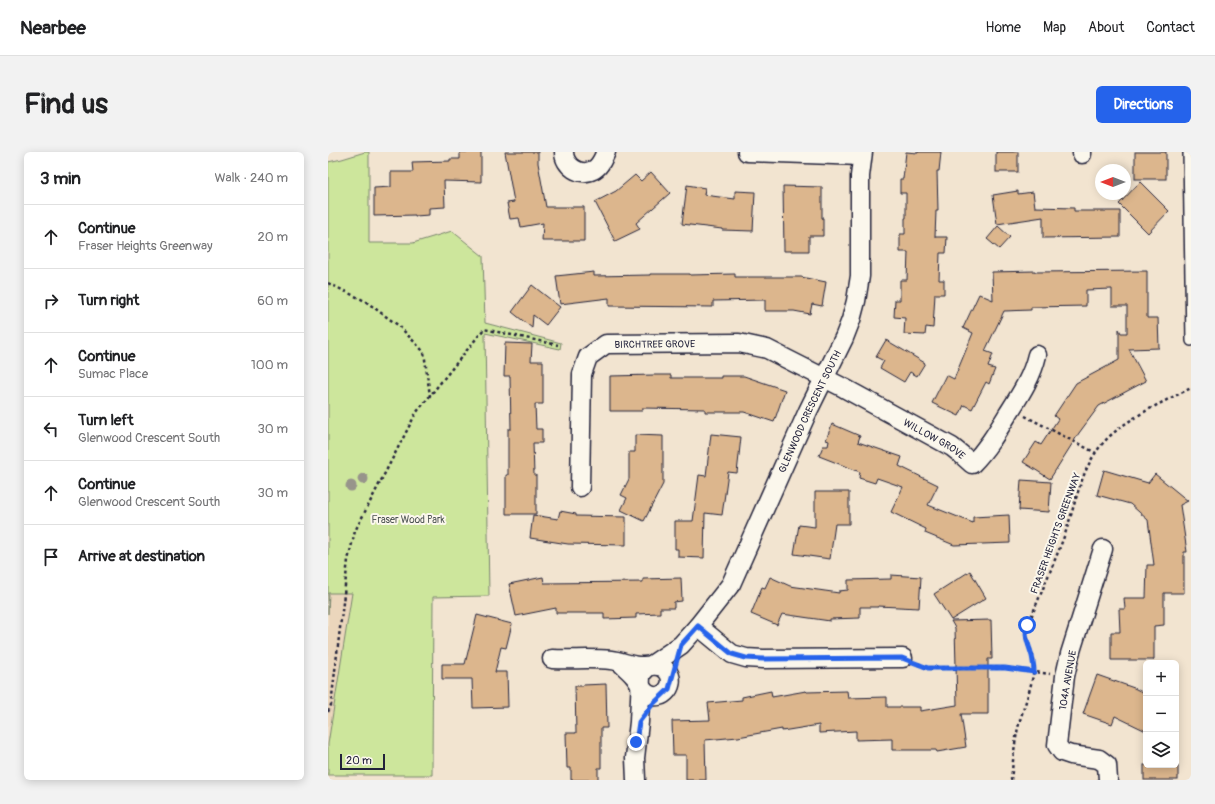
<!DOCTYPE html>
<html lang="en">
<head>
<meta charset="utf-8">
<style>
  body { margin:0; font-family:Pangolin,sans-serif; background:#f2f2f2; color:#202124 }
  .controls { position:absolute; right:12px; bottom:12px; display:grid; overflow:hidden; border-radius:6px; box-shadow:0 2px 10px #0003 }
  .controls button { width:36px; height:36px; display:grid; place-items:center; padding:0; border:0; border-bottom:1px solid #e0e0e0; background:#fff; color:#202124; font:20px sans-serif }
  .compass { position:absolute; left:767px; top:12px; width:36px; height:36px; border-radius:50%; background:#fff; box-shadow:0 2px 10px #0003; rotate:270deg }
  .scale { position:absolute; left:12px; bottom:10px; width:45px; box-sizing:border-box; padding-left:4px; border:2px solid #22223b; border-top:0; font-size:11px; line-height:14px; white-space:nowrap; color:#22223b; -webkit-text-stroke:3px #fbf7ec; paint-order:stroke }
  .stop { position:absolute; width:12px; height:12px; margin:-9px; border:3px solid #2563eb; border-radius:50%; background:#fff }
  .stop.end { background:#2563eb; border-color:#fff; box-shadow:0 1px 4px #0008 }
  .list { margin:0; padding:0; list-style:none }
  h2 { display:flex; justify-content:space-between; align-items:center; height:52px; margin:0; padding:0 16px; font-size:17px }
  h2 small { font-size:13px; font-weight:400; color:#757577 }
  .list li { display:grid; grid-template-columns:26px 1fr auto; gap:12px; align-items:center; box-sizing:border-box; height:64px; padding:0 16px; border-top:1px solid #e0e0e0 }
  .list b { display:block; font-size:15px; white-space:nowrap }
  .list p { margin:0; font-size:13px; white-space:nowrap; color:#757577 }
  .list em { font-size:13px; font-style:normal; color:#757577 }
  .icon { flex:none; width:22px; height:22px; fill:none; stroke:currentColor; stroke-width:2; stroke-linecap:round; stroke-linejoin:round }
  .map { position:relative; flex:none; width:863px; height:628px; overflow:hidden; border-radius:6px }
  header { display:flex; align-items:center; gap:24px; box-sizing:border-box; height:56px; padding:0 20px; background:#fff; border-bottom:1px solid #e0e0e0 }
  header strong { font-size:19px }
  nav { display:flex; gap:22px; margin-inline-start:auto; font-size:14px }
  .intro { display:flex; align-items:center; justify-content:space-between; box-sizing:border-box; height:96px; padding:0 24px }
  h1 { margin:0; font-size:28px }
  .button { padding:10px 18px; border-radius:6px; background:#2563eb; color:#fff; font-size:14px; font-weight:700 }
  main { display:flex; gap:24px; padding:0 24px }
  aside { flex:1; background:#fff; border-radius:6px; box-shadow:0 2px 10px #0003 }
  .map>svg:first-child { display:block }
  .built { fill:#ebd6bc }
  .green { fill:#cde69c; stroke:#78846c }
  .building { fill:#dcb68d; stroke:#22223b }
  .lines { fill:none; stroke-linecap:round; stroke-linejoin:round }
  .lane-casing { stroke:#22223b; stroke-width:12 }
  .street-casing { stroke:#22223b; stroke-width:21 }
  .path { stroke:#22223b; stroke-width:2.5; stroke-dasharray:3 3; stroke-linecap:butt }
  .lane { stroke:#fbf7ec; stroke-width:9 }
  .street { stroke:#fbf7ec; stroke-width:18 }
  .tree { fill:#97948b }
  .route { stroke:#2563eb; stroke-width:5 }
  .labels { text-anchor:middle; stroke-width:4; stroke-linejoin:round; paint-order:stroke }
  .street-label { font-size:10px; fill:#22223b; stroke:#fbf7ec }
  .park-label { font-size:10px; fill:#4d5353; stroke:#fbf7ec }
</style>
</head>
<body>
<header>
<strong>Nearbee</strong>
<nav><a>Home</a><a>Map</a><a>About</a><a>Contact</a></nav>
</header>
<div class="intro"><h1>Find us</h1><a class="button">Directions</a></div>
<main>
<aside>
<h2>3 min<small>Walk · 240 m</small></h2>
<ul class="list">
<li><svg class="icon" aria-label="ahead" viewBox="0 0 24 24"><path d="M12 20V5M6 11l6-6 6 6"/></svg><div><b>Continue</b><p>Fraser Heights Greenway</p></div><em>20 m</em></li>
<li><svg class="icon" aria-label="right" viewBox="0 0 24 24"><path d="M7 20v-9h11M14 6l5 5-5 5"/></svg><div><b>Turn right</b></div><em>60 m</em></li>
<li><svg class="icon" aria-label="ahead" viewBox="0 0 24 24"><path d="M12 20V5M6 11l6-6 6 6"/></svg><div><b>Continue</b><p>Sumac Place</p></div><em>100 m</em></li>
<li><svg class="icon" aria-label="left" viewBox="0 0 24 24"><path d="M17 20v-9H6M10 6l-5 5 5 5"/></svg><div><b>Turn left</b><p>Glenwood Crescent South</p></div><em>30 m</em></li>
<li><svg class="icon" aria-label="ahead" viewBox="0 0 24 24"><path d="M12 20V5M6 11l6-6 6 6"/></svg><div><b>Continue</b><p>Glenwood Crescent South</p></div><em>30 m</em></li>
<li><svg class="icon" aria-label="arrive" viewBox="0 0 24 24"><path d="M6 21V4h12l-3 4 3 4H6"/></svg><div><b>Arrive at destination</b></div></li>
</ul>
</aside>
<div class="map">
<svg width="863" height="628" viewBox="0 0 863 628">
  <rect width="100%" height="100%" fill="#f2e4d0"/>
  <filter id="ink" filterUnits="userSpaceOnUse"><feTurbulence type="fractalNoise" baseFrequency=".025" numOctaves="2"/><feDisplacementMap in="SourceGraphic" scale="8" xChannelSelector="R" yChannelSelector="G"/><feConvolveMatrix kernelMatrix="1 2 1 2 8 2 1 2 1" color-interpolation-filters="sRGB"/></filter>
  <g filter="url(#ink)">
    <path class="built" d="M0,441H24L0,592Z"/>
    <path class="green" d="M37,0H41V91H85L124,79L155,104L157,171L233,191L232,197L157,181L161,444L105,445L104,623H0V592L24,441H1L0,462V10L14,7Z"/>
    <g class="building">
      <path d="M132,0H153V30L116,29L117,55L101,56V63L87,64V63L46,64V36L63,35V20H85L84,10L122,9V7H132Z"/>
      <path d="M177,0H210V11L218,55H256V89H214L215,71L193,75L191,66L182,67L179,51L186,50Z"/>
      <path d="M578,0L590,1V0H613L611,19H609L610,59H608L607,85H619L618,101H612L611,128H616V142H607L605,176L598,175L597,183L576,182L577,166L566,165L567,148H572V128H579L580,100H572V82H577V66H578V41H572V27H575Z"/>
      <rect x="668" y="0" width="22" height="20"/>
      <rect x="807" y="0" width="31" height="27"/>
      <path d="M323,20L342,41L308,71L312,77L287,89L267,50L288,39L307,23L313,29Z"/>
      <path d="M812,30L841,59L820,81L791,52Z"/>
      <path d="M359,33L377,36L376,43L407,47V39L427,40L425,79L394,78V77L354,72Z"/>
      <path d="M455,34L494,35V66H495V84H481V99H456Z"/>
      <path d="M690,39V42L705,40L707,55L746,56V59H792V85L715,86V65L669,72L665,43Z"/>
      <path d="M670,74L682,85L671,97L659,87Z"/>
      <path d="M707,119V120L819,119V166H830L831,196L801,197L818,229L771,254L751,281L722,327L695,310L708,290L713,293L730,267L726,264L748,231L791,208V177L793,181H799V154H784V137L758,138V154L703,155V158L676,159L657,199L665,202L660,215L667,217L661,232L658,230L644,257L636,253L631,264L604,251L618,223L626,227L645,181L635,176L651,142L665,148L664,120Z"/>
      <path d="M266,120V124L322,123V122H362V123L407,122V125H473L498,130L494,154L484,152L482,162L466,159H437V148L385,149V155L281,154V146L232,152L228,124Z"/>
      <path d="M204,133L232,155L218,173L205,163L204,176L184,160Z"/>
      <path d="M558,188L597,211L589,224L582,220L576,230L552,216L556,209L548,205Z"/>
      <path d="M177,191L204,192L203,209H215V252H207L208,277H214V291H205L206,323H208V362H178V323H180V277H183L182,224H176Z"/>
      <path d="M326,223H343V226H393V224H416L457,238L446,270L416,260H377V257L314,256V259H282V224Z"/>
      <path d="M504,272L532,284L530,290L574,305L571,314L610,333L600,353L645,371V365L681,363L682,391L626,393L597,381L598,377L563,360L575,335L549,326L547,331L531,326L532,320L491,304L495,294H500L501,289L498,288Z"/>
      <path d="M383,282L413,285L409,321L400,320L394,363L377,361L376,406L350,405V397H347V369H365L371,323L378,324Z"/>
      <path d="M307,283L335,284V332L316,369L293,358L299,346L293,343L301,327V300H307Z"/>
      <path d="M776,318L820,331L827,322L860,349L852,353L859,400H856V441H836V473L826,474V508H783V480H792L791,457H797L796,446H818L819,413H826L820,368L802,352L769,343Z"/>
      <path d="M693,328L723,330L721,360L691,358Z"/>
      <path d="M487,340H521V372H507L502,407L466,402L471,373L487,375Z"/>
      <path d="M232,359L248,362V364L298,365V393L240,392L202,386L205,363L230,367Z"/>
      <path d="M642,419L658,446L623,468L606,442Z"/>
      <path d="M563,423L593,425L591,456L550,454V455H532V466L502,467V469L454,462L449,473L423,462L434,435L437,436L442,425L462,434L511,441V439L520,438V428L563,427Z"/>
      <path d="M215,425L216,431L315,430V427L353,426L354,449L346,450V456H332V461L308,462V466L276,467V461H228V456L188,464L181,432Z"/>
      <path d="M149,463L184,472L178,496L173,495L167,520H179L180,555L145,556L144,527H114V512H137Z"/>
      <path d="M663,468L664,507H660V562H633L638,595L609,600L608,598H564V587L528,588V579L491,581V573L454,579V577L410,585L377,588L378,628H358V603H345L344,569L382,568L380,551L414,548V545L443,539L444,545L478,539L479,540L519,539L520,546L559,545V555H592V559L629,553L627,476L623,469Z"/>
      <path d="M769,523L806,536L818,542V579L787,564L784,572L755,562Z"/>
      <path d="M278,532L279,576H273V616H270V628H243V616H239L238,581H248L247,534H255V533Z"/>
      <rect x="816" y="613" width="34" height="15"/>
    </g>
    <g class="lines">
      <g class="lane-casing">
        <path id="lane" d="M860,0L863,189"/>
      </g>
      <g class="street-casing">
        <g id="street">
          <path d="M236,0C236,14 252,25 265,18C272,15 275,6 278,0"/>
          <path d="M419,0L533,4"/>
          <path d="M754,2V0"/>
          <path id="s1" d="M252,335L254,222L260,205L278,192L411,191L439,197L516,236L624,295L634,303L644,312C659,297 669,280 680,262C692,243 704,225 709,203"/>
          <path d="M775,397L742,502L737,524L729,593L734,600L743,603L771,607L779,613L780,628"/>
          <path d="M370,474L404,502L418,506L435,507L575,506"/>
          <path d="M224,507C243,508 264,506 283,508C292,509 301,513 310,514C319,515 332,510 339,519C350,531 335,551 320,542C313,538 311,529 305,523C301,518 296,515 292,510"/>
          <path id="s2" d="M308,628L307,606L311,570L313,524L315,520L319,516L353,493L370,474L403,432L480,259L516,186L523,168L528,149L532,124V24L535,0"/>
        </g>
      </g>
      <g class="path">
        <path d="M0,131L37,149L71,174L96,200L102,244"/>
        <path d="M697,264L768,301"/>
        <path d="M590,512L600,516H677L722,522"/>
        <path d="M0,560L3,553L20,408L27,379L88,261L156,177L230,193"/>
        <path d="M683,628C685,611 686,593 690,576C694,558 706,531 706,513C704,490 691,490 704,463C715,436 727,409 737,382C748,351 753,315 776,290C797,267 835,250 863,236"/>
      </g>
      <use href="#lane" class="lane"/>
      <use href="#street" class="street"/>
    </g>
    <g class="tree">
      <circle cx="35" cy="327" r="5.5"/>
      <circle cx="23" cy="334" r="5.5"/>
    </g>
  </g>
  <g class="lines" filter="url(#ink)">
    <path class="route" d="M308,590L311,570L324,553L341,537L353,493L370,474L404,502L418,506L435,507L574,506L600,516H677L706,520C706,514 705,509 704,504C701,493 696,485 699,473"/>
  </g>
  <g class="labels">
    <g class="street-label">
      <text dy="4" stroke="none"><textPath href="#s1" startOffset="202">BIRCHTREE GROVE</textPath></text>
      <text dy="4" stroke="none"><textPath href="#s2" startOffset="424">GLENWOOD CRESCENT SOUTH</textPath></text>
      <text dy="4" stroke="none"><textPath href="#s1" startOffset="505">WILLOW GROVE</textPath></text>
      <text transform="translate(727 381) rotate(-70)" y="4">FRASER HEIGHTS GREENWAY</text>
      <text transform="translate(739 528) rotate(-80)" y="4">104A AVENUE</text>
    </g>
    <g class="park-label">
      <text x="80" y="371">Fraser Wood Park</text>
    </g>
  </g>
</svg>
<div class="controls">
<button>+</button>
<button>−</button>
<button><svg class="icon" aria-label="layers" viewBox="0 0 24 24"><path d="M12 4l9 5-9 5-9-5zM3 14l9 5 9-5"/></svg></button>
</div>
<svg class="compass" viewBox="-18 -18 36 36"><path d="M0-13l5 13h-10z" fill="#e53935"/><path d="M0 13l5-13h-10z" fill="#757577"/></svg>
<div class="scale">20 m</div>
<div class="stop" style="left:699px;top:473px"></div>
<div class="stop end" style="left:308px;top:590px"></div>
</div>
</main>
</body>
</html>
